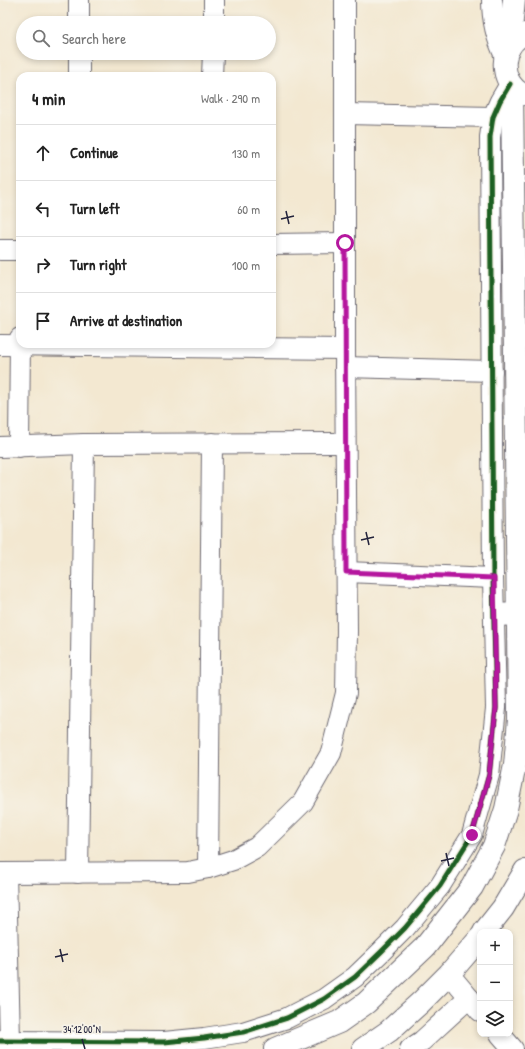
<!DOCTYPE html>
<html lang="en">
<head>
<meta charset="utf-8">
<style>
  body { margin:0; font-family:"Patrick Hand",sans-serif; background:#f6f6f6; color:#222 }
  .controls { position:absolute; right:12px; bottom:12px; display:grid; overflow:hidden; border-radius:8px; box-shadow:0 2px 6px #0003 }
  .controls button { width:36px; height:36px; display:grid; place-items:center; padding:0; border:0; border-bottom:1px solid #e0e0e0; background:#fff; color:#222; font:20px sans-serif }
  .stop { position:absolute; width:12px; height:12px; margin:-9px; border:3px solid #b5179e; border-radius:50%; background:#fff }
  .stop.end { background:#b5179e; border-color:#fff; box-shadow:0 1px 4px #0008 }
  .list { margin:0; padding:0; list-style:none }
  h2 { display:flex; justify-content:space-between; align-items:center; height:52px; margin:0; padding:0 16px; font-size:17px }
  h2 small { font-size:13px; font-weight:400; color:#767676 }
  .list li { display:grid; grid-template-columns:26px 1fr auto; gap:12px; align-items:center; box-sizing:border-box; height:56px; padding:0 16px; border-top:1px solid #e0e0e0 }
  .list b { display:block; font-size:15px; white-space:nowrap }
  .list em { font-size:13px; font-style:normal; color:#767676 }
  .icon { flex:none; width:22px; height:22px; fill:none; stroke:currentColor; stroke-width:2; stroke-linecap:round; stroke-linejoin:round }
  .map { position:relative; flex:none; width:525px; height:1049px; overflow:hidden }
  .search { position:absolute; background:#fff; box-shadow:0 2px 6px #0003; left:16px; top:16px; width:260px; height:44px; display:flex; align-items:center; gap:10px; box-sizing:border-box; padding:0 14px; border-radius:22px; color:#767676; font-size:15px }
  .panel { position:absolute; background:#fff; box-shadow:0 2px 6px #0003; left:16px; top:72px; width:260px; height:276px; border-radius:12px }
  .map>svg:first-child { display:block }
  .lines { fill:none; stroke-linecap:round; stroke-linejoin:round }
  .street-casing { stroke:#6b6770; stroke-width:22 }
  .secondary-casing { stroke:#6b6770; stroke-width:24 }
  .street { stroke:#fff; stroke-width:20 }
  .secondary { stroke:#fff; stroke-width:22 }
  .cycleway-casing { stroke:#f7f3e8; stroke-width:8 }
  .cycleway { stroke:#1b5e20; stroke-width:5 }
  .route { stroke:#b5179e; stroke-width:5 }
  .ticks { fill:none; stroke:#22223b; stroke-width:1.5 }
  .ticks-label { font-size:10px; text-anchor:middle; fill:#22223b; stroke:#f7f3e8; stroke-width:3.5; stroke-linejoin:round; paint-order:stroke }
</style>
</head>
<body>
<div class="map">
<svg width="525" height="1049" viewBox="0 0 525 1049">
  <rect width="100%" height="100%" fill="#f7f3e8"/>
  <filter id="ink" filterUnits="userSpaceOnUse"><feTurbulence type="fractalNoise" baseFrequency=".025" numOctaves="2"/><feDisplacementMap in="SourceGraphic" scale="8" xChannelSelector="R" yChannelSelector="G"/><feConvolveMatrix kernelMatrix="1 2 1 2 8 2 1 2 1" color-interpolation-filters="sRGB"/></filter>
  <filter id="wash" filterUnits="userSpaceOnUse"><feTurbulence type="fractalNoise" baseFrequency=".012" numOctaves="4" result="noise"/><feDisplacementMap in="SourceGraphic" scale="16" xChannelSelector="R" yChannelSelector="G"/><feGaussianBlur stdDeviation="0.9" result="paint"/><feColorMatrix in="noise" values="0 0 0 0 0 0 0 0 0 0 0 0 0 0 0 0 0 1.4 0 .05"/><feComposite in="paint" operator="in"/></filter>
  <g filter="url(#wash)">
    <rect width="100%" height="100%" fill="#f3e8d1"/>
  </g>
  <g filter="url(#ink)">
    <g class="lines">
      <g class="street-casing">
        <g id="street">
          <path d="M79,0V23"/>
          <path d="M492,0C492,21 496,38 505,56"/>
          <path d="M214,23V0"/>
          <path d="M79,53V76"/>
          <path d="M212,76L213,53"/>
          <path d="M345,114L493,117"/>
          <path d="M272,244L345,243"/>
          <path d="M0,250H20"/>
          <path d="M0,345L345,349"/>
          <path d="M345,367L492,371"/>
          <path d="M0,447L84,444L345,443"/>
          <path d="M19,447L20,338"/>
          <path d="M346,572L493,578"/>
          <path d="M208,868L212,443"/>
          <path d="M0,873L188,872L208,868L233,860L257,847L303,802L331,753L346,693L347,631L345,349V0"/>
          <path d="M6,873L10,1041"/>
          <path d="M78,873L84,444"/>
          <path d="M449,974L480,1011"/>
          <path d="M500,1034L513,1049"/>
          <path d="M0,1041L164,1042L204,1038L243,1032L287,1018L324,999L355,977L381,952L405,928L440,886L472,835L489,775L496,708L493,578L490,137L493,117L500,101L510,84"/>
          <path d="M410,1049L422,1041L469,998"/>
        </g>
      </g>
      <g class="secondary-casing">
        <g id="secondary">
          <path d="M509,48L514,0"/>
          <path d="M522,94C498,82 499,44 525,34"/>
          <path d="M495,615L518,614"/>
          <path d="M484,932L503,908L525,871"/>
          <path d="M275,1049L339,1022L366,1003L425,947L472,887L494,846L506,809L515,765L519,719L512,86"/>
          <path d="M363,1049L389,1031L421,1002L449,974L480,938"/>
        </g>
      </g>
      <use href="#street" class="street"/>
      <use href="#secondary" class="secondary"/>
      <g class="cycleway-casing">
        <path id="cycleway" d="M0,1041L164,1042L204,1038L243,1032L287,1018L324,999L355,977L381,952L405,928L440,886L472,835L489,775L496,708L493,578L490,137L493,117L500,101L510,84"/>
      </g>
      <use href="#cycleway" class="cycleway"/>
    </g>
  </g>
  <g class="lines" filter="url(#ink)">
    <path class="route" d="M345,243L346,572L494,578L496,708L489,775L472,835"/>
  </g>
  <path class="ticks" d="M286,211L289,224M281,219L294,216M366,532L369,545M361,540L374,537M446,853L449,866M441,861L454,858M60,949L63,962M55,957L68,954M82,1039L85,1049"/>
  <g class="ticks-label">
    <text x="82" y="1033">34°12'00"N</text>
  </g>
</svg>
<div class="controls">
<button>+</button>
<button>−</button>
<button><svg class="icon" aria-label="layers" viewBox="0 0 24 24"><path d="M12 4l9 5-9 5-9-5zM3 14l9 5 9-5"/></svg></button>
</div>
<div class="stop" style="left:345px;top:243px"></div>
<div class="stop end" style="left:472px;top:835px"></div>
<div class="search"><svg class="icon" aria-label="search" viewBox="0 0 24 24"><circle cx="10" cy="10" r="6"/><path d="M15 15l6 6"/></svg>Search here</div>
<section class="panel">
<h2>4 min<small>Walk · 290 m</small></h2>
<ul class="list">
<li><svg class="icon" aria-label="ahead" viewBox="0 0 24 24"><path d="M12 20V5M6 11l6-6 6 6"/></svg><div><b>Continue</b></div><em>130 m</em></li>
<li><svg class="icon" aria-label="left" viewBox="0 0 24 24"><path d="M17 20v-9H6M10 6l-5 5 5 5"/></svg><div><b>Turn left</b></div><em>60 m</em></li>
<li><svg class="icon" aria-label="right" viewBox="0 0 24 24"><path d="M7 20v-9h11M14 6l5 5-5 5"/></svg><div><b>Turn right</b></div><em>100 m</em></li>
<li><svg class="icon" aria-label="arrive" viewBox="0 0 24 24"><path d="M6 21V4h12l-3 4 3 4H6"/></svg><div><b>Arrive at destination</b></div></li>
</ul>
</section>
</div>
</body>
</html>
